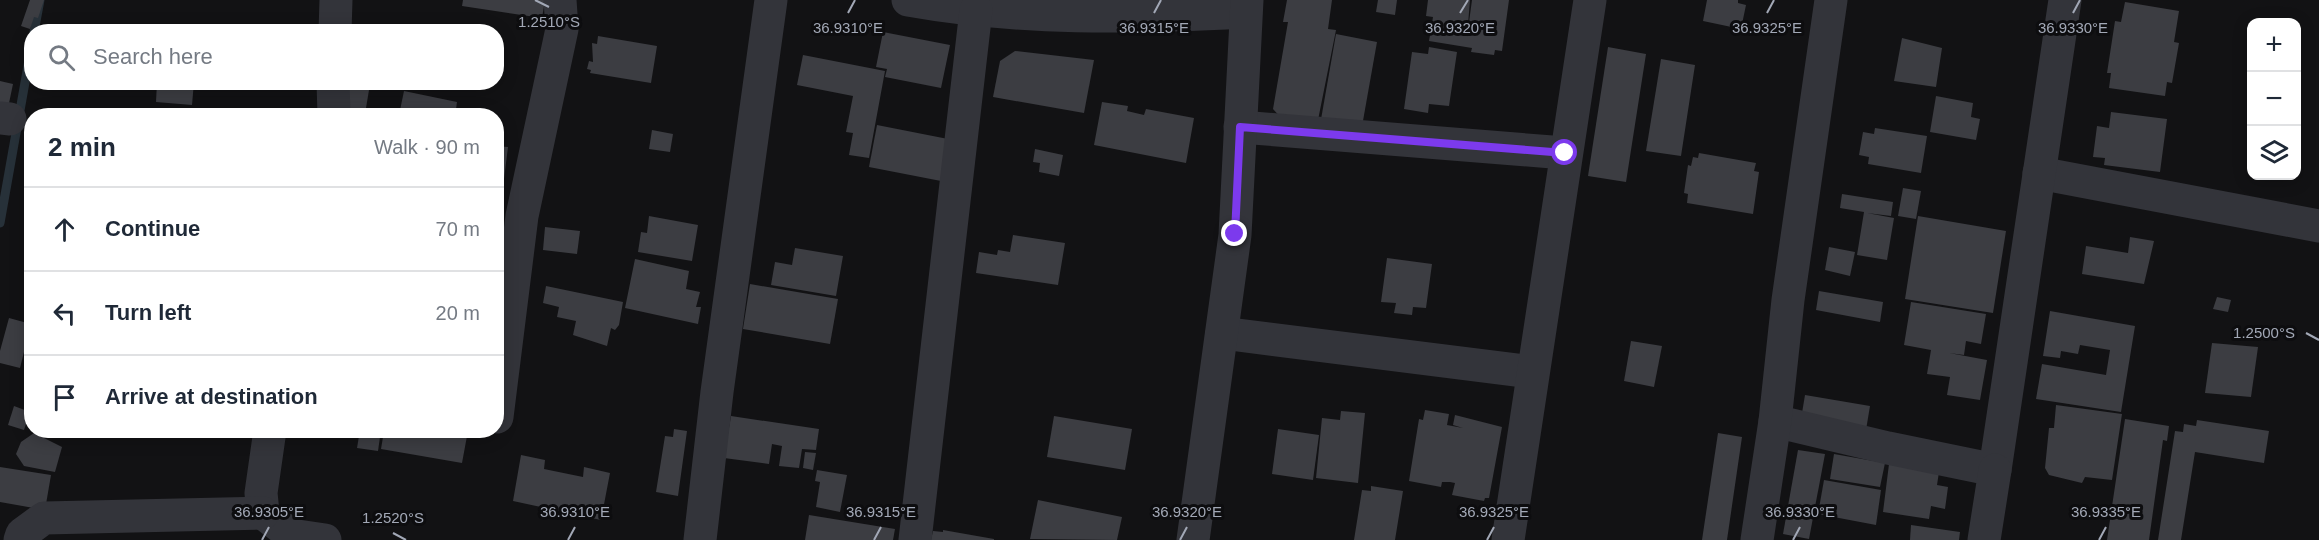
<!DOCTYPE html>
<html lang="en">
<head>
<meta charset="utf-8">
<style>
  body { margin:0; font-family:Helvetica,sans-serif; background:#f6f6f7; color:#1f2937 }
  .controls { position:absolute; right:18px; top:18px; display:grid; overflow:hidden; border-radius:12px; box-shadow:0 3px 15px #0003 }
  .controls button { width:54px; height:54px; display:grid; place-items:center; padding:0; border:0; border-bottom:2px solid #e0e1e3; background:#fff; color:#1f2937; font:30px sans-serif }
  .stop { position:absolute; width:18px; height:18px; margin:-14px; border:4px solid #7c3aed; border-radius:50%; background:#fff }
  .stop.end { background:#7c3aed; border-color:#fff; box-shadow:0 2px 6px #0008 }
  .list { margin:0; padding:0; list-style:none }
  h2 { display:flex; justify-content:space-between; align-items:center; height:78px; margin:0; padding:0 24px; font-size:26px }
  h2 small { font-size:20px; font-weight:400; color:#747a83 }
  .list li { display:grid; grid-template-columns:39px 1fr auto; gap:18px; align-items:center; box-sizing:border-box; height:84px; padding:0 24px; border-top:2px solid #e0e1e3 }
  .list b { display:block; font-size:22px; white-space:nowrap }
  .list em { font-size:20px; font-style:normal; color:#747a83 }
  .icon { flex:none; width:33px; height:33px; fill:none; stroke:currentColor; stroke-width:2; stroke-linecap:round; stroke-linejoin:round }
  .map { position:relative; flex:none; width:2319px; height:540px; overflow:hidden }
  .search { position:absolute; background:#fff; box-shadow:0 3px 15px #0003; left:24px; top:24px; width:480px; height:66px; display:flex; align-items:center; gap:15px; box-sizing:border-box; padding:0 21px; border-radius:24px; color:#747a83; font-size:22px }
  .panel { position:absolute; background:#fff; box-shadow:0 3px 15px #0003; left:24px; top:108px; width:480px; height:330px; border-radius:24px }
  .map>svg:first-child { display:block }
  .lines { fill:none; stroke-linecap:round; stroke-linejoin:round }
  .stream { stroke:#273139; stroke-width:9 }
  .building { fill:#3c3d42 }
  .minor { stroke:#33343a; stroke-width:33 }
  .route { stroke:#7c3aed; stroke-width:8 }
  .ticks { fill:none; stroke:#a2a8b6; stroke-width:2 }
  .ticks-label { font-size:15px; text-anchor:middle; fill:#a2a8b6; stroke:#0d0d0f; stroke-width:6; stroke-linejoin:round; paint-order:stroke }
</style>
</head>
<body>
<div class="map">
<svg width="2319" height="540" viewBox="0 0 2319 540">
  <rect width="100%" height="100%" fill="#121214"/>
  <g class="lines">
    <g class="stream">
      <path d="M34,32L40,0"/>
      <path d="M0,223L32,43"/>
    </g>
  </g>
  <g class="building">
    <path d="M30,0H44L38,18L34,17L30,29L21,26Z"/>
    <path d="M463,0H545L542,18L462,6Z"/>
    <path d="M1287,0H1332L1328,29L1336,30L1317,125L1283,120L1273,109L1288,22H1283Z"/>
    <path d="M1378,0H1397L1395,15L1376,12Z"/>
    <path d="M1428,0H1470L1467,37L1472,0H1509L1502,51L1495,50L1494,55L1471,52L1472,48L1429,41L1433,17L1426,16Z"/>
    <path d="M1707,0H1738V3L1746,5L1741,29L1703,21Z"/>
    <path d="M2125,2L2179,11L2174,42L2179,43L2172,83L2167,82L2165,96L2109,88L2111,73H2107L2115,21L2121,22Z"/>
    <path d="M883,32L950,45L941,88L885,77L887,69L876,67Z"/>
    <path d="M1336,34L1377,42L1361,132L1320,125Z"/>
    <path d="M598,36L657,46L651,83L590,73L591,70L587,69L589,61L593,62L592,43L597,44Z"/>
    <path d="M1902,38L1942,48L1936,87L1894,81Z"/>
    <path d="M1429,47L1457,52L1449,106L1429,104L1428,113L1404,109L1412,52L1428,54Z"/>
    <path d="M1608,47L1646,54L1626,182L1588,176Z"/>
    <path d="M1015,51L1094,60L1084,113L993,97L1000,61Z"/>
    <path d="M803,55L885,71L869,158L849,155L853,133L846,132L853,96L797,85Z"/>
    <path d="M1661,59L1695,65L1681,156L1646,151Z"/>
    <path d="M0,81L13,84L8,108L0,106Z"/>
    <path d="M157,82H194L192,105L156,102Z"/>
    <path d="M348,87L369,90L365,114L343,111Z"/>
    <path d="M404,91L457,102L455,116L399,115Z"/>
    <path d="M1936,96L1973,103L1971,117L1980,119L1976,140L1930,132Z"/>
    <path d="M1102,102L1128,106L1127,111L1144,115L1146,109L1194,118L1186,163L1094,145Z"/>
    <path d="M2111,112L2167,119L2160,172L2104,165L2105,158L2093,157L2097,126L2109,128Z"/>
    <path d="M877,125L948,139L941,181L869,167Z"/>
    <path d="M1875,128L1927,136L1921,173L1868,164L1869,157L1859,155L1863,132L1874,134Z"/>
    <path d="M652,130L673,134L670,152L649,149Z"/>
    <path d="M496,146L508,147L502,195H496Z"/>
    <path d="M1035,149L1063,155L1059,176L1039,172L1040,163L1033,162Z"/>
    <path d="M1699,153L1756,163L1754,171L1759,172L1753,214L1687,203L1688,194L1684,193L1688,165L1691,166L1693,157L1698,158Z"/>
    <path d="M1903,188L1921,191L1916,219L1898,216Z"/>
    <path d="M1842,194L1893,202L1891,216L1867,213L1894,218L1887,260L1857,255L1864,212L1840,208Z"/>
    <path d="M649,216L698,225L692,261L638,252L641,232L647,233Z"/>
    <path d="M1918,216L2006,231L1993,313L1905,299Z"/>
    <path d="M545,227L580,231L577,254L543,250Z"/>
    <path d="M1013,235L1065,243L1058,285L976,273L979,252L997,255L998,250L1010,252Z"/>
    <path d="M2130,237L2154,241L2144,284L2082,274L2086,246L2128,253Z"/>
    <path d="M1829,247L1855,252L1850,276L1825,270Z"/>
    <path d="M795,248L843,256L836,296L771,285L775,262L792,265Z"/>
    <path d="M1387,258L1432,264L1426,308L1413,307L1412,315L1394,313L1396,303L1381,302Z"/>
    <path d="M635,259L689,271L686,289L700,292L696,307H701L698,324L625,308Z"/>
    <path d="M750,284L838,299L830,344L743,329Z"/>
    <path d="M546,286L623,302L619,325L615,330L611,328L607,346L573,335L576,321L557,317L559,307L543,303Z"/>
    <path d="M1819,291L1883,302L1880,322L1816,310Z"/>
    <path d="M2217,297L2231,300L2228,312L2213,309Z"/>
    <path d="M1911,302L1986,314L1981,344L1966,341L1964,355L1949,353L1987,360L1980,400L1947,395L1950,377L1927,374L1931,350L1904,345Z"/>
    <path d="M2050,311L2135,326L2121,412L2036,399L2042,364L2106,375L2110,350L2080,345L2078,354L2061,351L2060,358L2043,356Z"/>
    <path d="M9,318L31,324L20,368L0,363V351Z"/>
    <path d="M1631,341L1662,346L1654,387L1624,381Z"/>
    <path d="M2212,343L2258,347L2251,397L2205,393Z"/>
    <path d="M1805,395L1870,406L1865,436L1800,425Z"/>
    <path d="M2056,405L2122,414L2112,480L2085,477L2082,483L2049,475L2045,468L2049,428H2054Z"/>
    <path d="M14,406L30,412L24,430L8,425Z"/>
    <path d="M1425,410L1449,414L1447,425L1463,428L1453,425L1455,415L1502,427L1489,498H1485L1484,501L1452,495L1455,483L1450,482H1442L1441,487L1409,481L1419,419L1423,420Z"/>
    <path d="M1341,411L1365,413L1358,483L1316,478L1322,418L1340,420Z"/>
    <path d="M731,416L819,429L816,450L802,449L799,468L779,466L782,446L772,444L769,464L724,458Z"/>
    <path d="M1054,416L1132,429L1125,470L1047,457Z"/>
    <path d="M2125,419L2169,426L2167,441L2163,440L2149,540H2107Z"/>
    <path d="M2197,420L2269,431L2264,463L2195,452L2181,540H2158L2175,431L2183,432L2184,424L2196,426Z"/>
    <path d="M674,429L687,431L678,496L656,492L665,436L673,437Z"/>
    <path d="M1278,429L1319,435L1313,480L1272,474Z"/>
    <path d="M360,430H381L378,451L357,448Z"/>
    <path d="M398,430H441L467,436L462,463L381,449L384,431L398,434Z"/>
    <path d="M34,433L62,447L55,472L24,466L16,454L21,442Z"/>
    <path d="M1718,433L1742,437L1727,540H1702Z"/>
    <path d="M1798,450L1825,454L1809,539L1783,534Z"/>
    <path d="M805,452L816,453L813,470L803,468Z"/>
    <path d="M1834,454L1885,463L1880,487L1830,479Z"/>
    <path d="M521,455L545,460L544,469L583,477L584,467L610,473L601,520L513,501Z"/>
    <path d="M1889,464L1939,472L1937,485L1948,487L1945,509L1931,506L1929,519L1883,512Z"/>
    <path d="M0,467L51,475L45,510L0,502Z"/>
    <path d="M817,470L847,475L840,512L816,507L820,482L815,481Z"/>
    <path d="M1824,480L1881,490L1876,525L1818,514Z"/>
    <path d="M1371,486L1403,491L1395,540H1354L1362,490L1371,491Z"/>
    <path d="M1038,500L1122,517L1117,540L1030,539Z"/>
    <path d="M809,515L895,529L893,540H805Z"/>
    <path d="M1911,525L1960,532L1959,540H1910Z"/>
    <path d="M943,530L994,539V540H931L933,531L943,532Z"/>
  </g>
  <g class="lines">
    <g class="minor">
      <path d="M908,0C1020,20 1132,18 1245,12"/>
      <path d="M335,32L336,0"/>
      <path d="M333,82L334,116"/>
      <path d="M0,118L10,119"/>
      <path d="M1240,127L1565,153"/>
      <path d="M2039,173L2319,226"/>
      <path d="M1222,333L1532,372"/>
      <path d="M497,417L522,216L562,29L560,0"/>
      <path d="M1775,421L1888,448L1995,470L2065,0"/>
      <path d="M270,430L261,493L263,513L291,535L325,540"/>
      <path d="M20,540L22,534L44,518L263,513"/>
      <path d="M700,540L717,392L771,0"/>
      <path d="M915,540L976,10"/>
      <path d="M1193,540L1235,235L1247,0"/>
      <path d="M1508,540L1590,0"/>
      <path d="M1757,540L1775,421L1788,300L1831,0"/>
      <path d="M1984,540L1995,470"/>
    </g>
  </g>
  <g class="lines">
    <path class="route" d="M1235,234L1240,127L1565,153"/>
  </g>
  <path class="ticks" d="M535,0L549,7M848,13L855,0M1154,13L1161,0M1460,13L1468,0M1767,13L1774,0M2073,13L2080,0M2306,333L2319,340M393,533L406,540M262,540L269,527M568,540L575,527M874,540L881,527M1180,540L1187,527M1487,540L1494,527M1793,540L1800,527M2099,540L2106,527"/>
  <g class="ticks-label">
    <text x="549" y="27">1.2510°S</text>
    <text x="848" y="33">36.9310°E</text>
    <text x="1154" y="33">36.9315°E</text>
    <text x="1460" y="33">36.9320°E</text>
    <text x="1767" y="33">36.9325°E</text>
    <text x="2073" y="33">36.9330°E</text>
    <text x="2264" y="338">1.2500°S</text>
    <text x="269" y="517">36.9305°E</text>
    <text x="575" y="517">36.9310°E</text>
    <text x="881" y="517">36.9315°E</text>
    <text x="1187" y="517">36.9320°E</text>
    <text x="1494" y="517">36.9325°E</text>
    <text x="1800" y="517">36.9330°E</text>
    <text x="2106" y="517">36.9335°E</text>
    <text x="393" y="523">1.2520°S</text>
  </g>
</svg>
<div class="controls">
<button>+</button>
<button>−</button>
<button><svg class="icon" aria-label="layers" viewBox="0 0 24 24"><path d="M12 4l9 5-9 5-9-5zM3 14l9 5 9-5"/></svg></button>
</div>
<div class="stop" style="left:1565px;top:153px"></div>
<div class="stop end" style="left:1235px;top:234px"></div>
<div class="search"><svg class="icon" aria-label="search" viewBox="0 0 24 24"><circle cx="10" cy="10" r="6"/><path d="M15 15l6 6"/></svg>Search here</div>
<section class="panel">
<h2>2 min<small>Walk · 90 m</small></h2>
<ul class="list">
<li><svg class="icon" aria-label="ahead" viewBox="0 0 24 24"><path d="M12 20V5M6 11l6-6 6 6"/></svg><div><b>Continue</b></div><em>70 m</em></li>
<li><svg class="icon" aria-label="left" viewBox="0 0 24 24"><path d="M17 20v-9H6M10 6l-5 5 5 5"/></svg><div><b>Turn left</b></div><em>20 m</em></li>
<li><svg class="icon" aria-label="arrive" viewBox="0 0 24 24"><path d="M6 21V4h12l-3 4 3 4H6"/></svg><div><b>Arrive at destination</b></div></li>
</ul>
</section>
</div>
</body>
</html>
